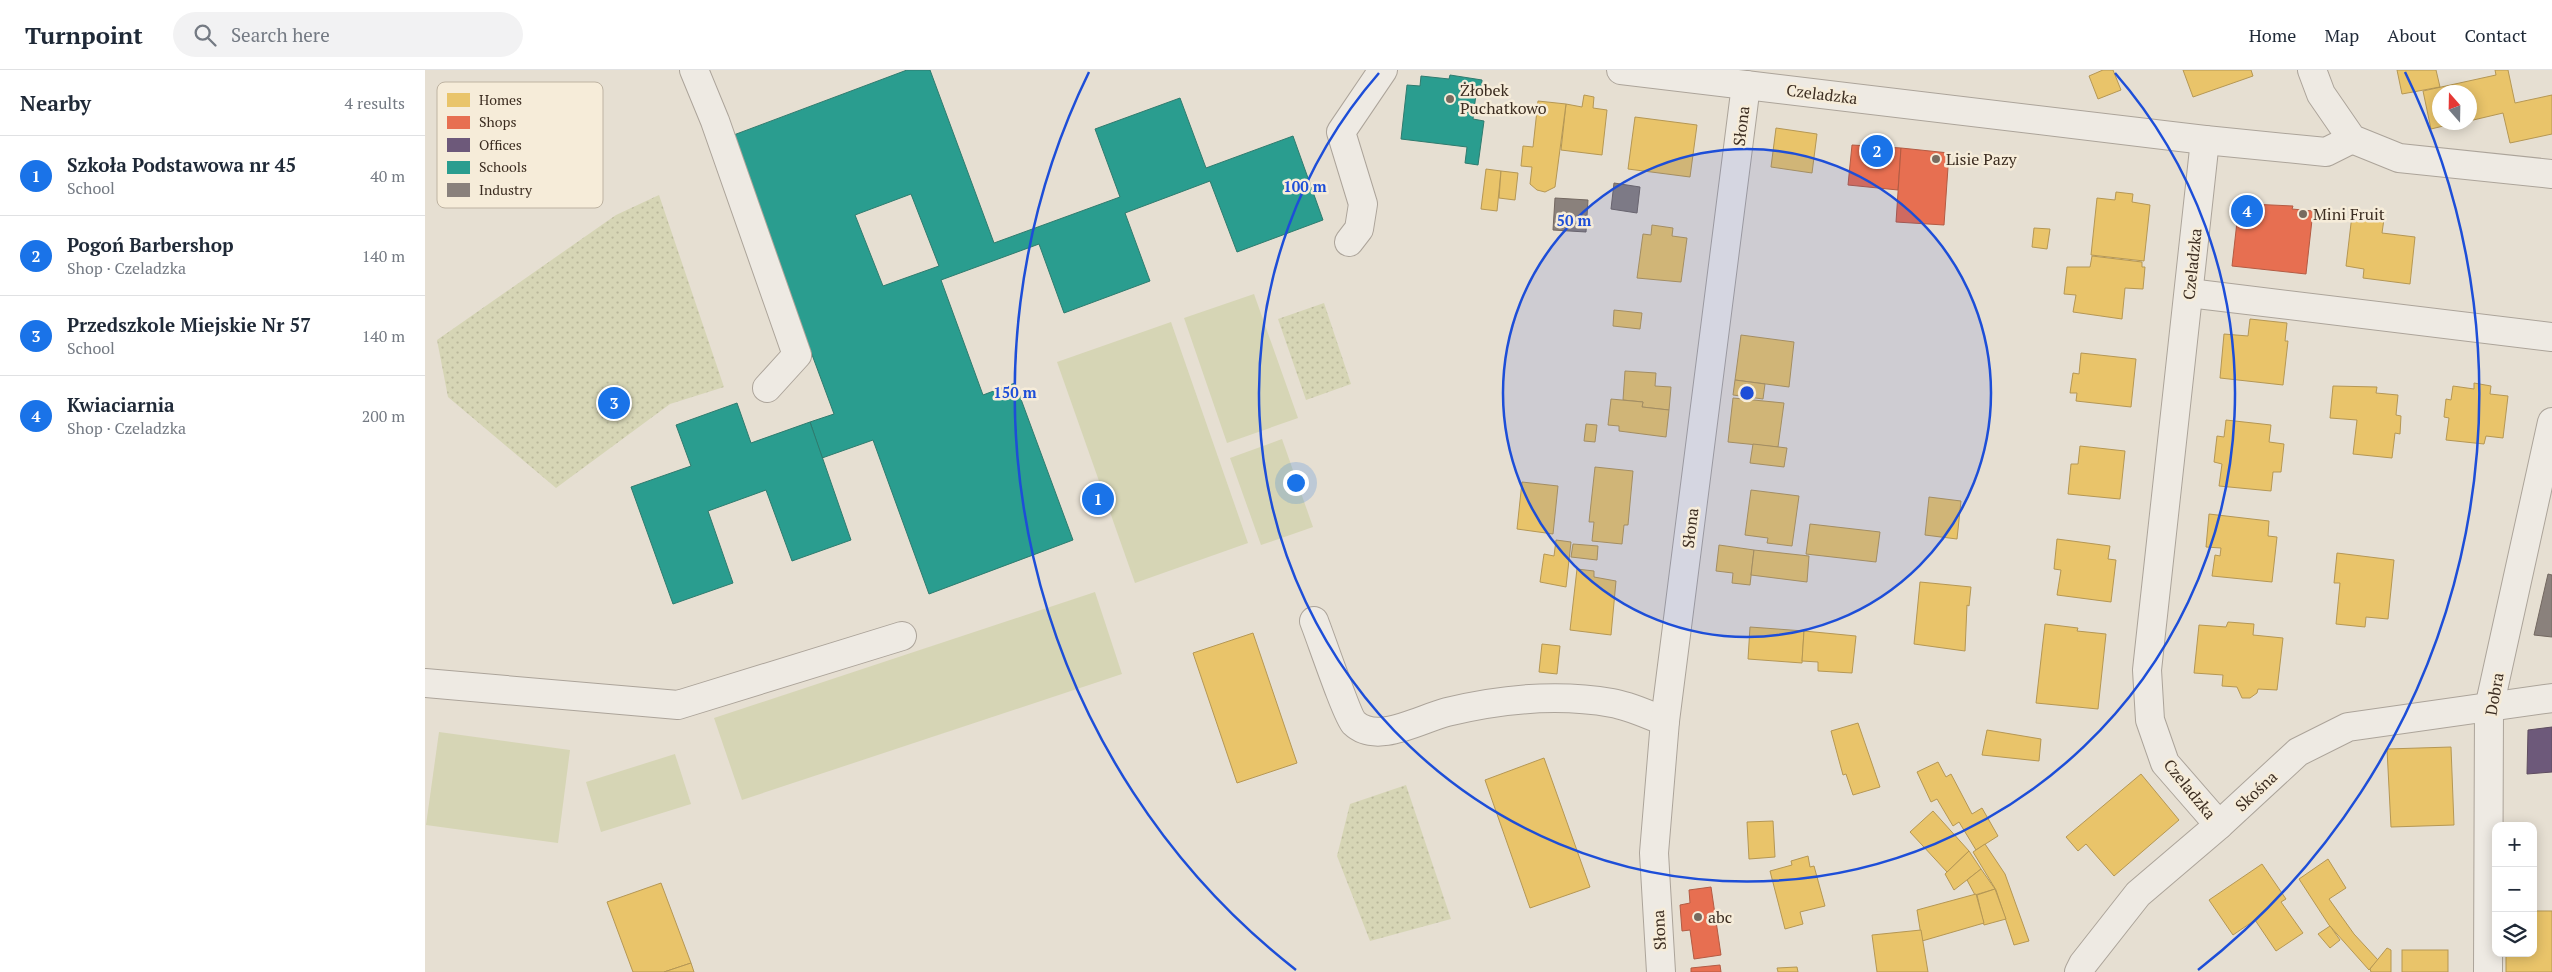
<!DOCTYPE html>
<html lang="en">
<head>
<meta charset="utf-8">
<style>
  body { margin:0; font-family:"PT Serif",serif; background:#f2f2f3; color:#1f2937 }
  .controls { position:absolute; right:15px; bottom:15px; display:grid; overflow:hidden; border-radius:10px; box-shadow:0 2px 12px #0003 }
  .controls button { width:45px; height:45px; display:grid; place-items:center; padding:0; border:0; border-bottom:1px solid #e0e1e3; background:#fff; color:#1f2937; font:25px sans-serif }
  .compass { position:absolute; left:2007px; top:15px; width:45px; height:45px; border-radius:50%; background:#fff; box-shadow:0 2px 12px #0003; rotate:340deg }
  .you { position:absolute; left:870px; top:412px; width:18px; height:18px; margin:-12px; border:4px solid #fff; border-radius:50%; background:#1a73e8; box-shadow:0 0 0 8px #1a73e833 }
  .badge { display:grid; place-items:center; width:32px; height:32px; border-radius:50%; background:#1a73e8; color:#fff; font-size:16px; font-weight:700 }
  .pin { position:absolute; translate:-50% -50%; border:2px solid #fff; box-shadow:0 1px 5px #0006 }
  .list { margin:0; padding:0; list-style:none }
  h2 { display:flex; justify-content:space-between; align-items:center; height:65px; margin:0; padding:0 20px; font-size:21px }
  h2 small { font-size:16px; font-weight:400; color:#747a83 }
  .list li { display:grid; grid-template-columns:32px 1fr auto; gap:15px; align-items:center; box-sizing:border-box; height:80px; padding:0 20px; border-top:1px solid #e0e1e3 }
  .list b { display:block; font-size:19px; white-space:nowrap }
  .list p { margin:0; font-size:16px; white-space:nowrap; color:#747a83 }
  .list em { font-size:16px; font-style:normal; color:#747a83 }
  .icon { flex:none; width:28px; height:28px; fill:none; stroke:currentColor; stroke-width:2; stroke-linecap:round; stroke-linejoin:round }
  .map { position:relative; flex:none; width:2127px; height:902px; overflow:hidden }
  header { display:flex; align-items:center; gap:30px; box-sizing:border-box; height:70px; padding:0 25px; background:#fff; border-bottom:1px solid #e0e1e3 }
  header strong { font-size:24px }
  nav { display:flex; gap:28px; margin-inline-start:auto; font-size:18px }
  .search { width:350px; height:45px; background:#f2f2f3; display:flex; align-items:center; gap:12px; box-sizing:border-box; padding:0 18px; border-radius:28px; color:#747a83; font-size:19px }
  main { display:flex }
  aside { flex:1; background:#fff }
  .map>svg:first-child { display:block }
  .grass { fill:#d6d5b5 }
  .park { fill:url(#park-dots) }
  .homes { fill:#e9c46a; stroke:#b59754 }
  .shops { fill:#e76f51; stroke:#b45b43 }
  .offices { fill:#6d597a; stroke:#5e4c5f }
  .schools { fill:#2a9d8f; stroke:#2f7b6e; fill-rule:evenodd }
  .industry { fill:#8a817c; stroke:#736861 }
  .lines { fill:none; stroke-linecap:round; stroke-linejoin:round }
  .minor-casing { stroke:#aca49a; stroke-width:30 }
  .minor { stroke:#eeeae3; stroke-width:28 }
  .ring { fill:none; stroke:#1d4ed8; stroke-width:2.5 }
  .poi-dot { fill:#786b5f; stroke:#f6ecd9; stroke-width:2 }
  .labels { text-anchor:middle; stroke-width:5; stroke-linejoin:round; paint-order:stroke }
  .poi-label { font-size:16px; fill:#3c2d21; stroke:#f6ecd9; text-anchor:start }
  .street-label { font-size:16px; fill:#3c2d21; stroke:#f6ecd9 }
  .key { fill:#f6ecd9; stroke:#beb3a2; stroke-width:1 }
  .key-label { font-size:14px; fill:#3c2d21 }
  .centre { fill:#1d4ed8; stroke:#f6ecd9; stroke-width:2.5 }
  .ring-label { font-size:15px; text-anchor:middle; font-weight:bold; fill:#1d4ed8; stroke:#f6ecd9; stroke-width:5; stroke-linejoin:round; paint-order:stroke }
</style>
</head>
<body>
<header>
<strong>Turnpoint</strong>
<div class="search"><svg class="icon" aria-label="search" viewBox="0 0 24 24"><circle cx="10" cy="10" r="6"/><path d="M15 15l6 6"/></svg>Search here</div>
<nav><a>Home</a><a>Map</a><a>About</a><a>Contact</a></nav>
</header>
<main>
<aside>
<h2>Nearby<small>4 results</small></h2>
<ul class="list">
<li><span class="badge">1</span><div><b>Szkoła Podstawowa nr 45</b><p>School</p></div><em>40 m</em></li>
<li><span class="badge">2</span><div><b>Pogoń Barbershop</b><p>Shop · Czeladzka</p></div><em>140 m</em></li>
<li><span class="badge">3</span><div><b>Przedszkole Miejskie Nr 57</b><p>School</p></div><em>140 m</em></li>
<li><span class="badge">4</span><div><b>Kwiaciarnia</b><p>Shop · Czeladzka</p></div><em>200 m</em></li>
</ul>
</aside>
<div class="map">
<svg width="2127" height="902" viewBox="0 0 2127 902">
  <defs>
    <pattern id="park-dots" width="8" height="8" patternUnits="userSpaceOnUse" patternTransform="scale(1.25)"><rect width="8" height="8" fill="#d6d5b5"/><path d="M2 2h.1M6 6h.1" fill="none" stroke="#b9b79b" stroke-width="1.8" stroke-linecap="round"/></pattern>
  </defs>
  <rect width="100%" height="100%" fill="#e6dfd2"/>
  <g class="grass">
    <path d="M829,224L873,348L802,373L759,248Z"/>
    <path d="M746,252L823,473L710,513L632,292Z"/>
    <path d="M857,369L888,457L836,475L805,388Z"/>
    <path d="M670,522L697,604L317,730L289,648Z"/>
    <path d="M14,662L145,680L133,773L1,755Z"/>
    <path d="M250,684L266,734L176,762L161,712Z"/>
  </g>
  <g class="park">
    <path d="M234,125L299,317L245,334L131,418L23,327L12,270L191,145Z"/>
    <path d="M899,233L926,314L881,330L853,249Z"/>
    <path d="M981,715L1026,849L945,871L912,786L925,734Z"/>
  </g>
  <g class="homes">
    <path d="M1678,0H1688L1696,20L1673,29L1664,6Z"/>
    <path d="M1758,0H1826L1828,6L1768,27Z"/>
    <path d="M1972,0H2011L2015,17L1977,24Z"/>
    <path d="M2070,0H2083L2090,33L2127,25V64L2085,73L2078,43L2044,51V22H2014V52H2035L2006,59L1998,21L2071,5Z"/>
    <path d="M1159,25L1169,27L1168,38L1182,40L1177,85L1136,80L1141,34L1157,37Z"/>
    <path d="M1113,31L1141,34L1130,117L1120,122L1112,120L1105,114L1107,97L1096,96L1098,76L1108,77Z"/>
    <path d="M1210,47L1272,55L1265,107L1203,99Z"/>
    <path d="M1351,58L1392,64L1387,103L1346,97Z"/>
    <path d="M1061,99L1076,101L1072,141L1056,139Z"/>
    <path d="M1076,101L1093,103L1090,130L1074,128Z"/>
    <path d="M1691,122L1708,124L1707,132L1725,135L1719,191L1666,185L1672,128L1690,130Z"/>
    <path d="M1927,145L1959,149L1957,163L1990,167L1985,214L1938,208L1939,199L1921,196Z"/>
    <path d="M1227,155L1248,158L1247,166L1262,168L1256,212L1212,208L1218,164L1226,165Z"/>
    <path d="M1609,158L1625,159L1622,179L1607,177Z"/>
    <path d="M1667,186L1717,192V197H1720L1718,219L1700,218L1697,249L1648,242L1651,225L1639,224L1642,197H1665Z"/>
    <path d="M1189,240L1217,243L1215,259L1188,256Z"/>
    <path d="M1825,249L1862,253L1860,271H1863L1858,315L1795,308L1799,264L1823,266Z"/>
    <path d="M1316,265L1369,272L1364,317L1310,310Z"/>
    <path d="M1656,283L1711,289L1706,337L1651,331L1652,323H1645L1648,303L1654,304Z"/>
    <path d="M1200,301L1231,303L1230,316L1246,317L1244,340L1217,337L1218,332L1198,330Z"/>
    <path d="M1310,310L1340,314L1338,329L1308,325Z"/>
    <path d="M2049,313L2066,316L2065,324L2083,326L2078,368L2061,366L2059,374L2021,370L2024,348L2019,347L2021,329L2026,330L2028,316L2049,319Z"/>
    <path d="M1908,316L1952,317L1951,323L1973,325L1971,345L1976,346L1975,364L1970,363L1967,388L1928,384L1932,350L1905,348Z"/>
    <path d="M1308,328L1359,333L1353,377L1303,372Z"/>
    <path d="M1186,329L1218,332L1217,337L1244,340L1241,367L1194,361V356L1183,355Z"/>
    <path d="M1801,350L1846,355L1844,372L1859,374L1856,402H1848L1846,421L1794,416L1797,394L1789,392L1792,366L1799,367Z"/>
    <path d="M1161,354L1172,355L1170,372L1159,371Z"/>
    <path d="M1328,374L1362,378L1359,397L1325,393Z"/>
    <path d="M1655,376L1700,381L1695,429L1643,424L1646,394H1653Z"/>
    <path d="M1170,397L1208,401L1203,455H1199L1197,474L1167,471L1169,452H1164Z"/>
    <path d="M1097,412L1133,416L1128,464L1092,459Z"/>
    <path d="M1326,420L1374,426L1367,476L1342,473L1343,468L1320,465Z"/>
    <path d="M1504,427L1536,431L1532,469L1500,465Z"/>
    <path d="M1784,444L1844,451L1843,466L1852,467L1847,512L1787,506L1790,485L1795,486L1796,478L1781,477Z"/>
    <path d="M1385,454L1455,462L1451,492L1381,484Z"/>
    <path d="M1632,469L1685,476L1683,489L1691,490L1686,532L1632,525L1636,500L1629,499Z"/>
    <path d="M1131,470L1146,472L1141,517L1115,512L1119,484L1129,486Z"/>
    <path d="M1148,474L1173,476L1172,490L1146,487Z"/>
    <path d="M1294,475L1329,480L1325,515L1307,513L1308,503L1291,501Z"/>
    <path d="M1329,480L1384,486L1382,512L1326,505Z"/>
    <path d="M1912,483L1969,490L1963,549L1941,547L1940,557L1911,554L1915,513H1909Z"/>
    <path d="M1152,499L1169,501V507L1191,511L1186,565L1145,560Z"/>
    <path d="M1495,512L1546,517L1544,536L1542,535L1540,581L1489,574Z"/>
    <path d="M1803,552L1829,554L1828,565L1858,568L1852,620L1833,619L1832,623L1825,628H1817L1812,617L1797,616L1798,605L1769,603L1774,555L1801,557Z"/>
    <path d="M1620,554L1653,558L1652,561L1681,564L1673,639L1611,633Z"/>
    <path d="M1325,557L1379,561L1377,593L1323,589Z"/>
    <path d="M1379,561L1431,566L1427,603L1393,601V592L1377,591Z"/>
    <path d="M828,563L872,693L812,713L768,583Z"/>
    <path d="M1117,574L1135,576L1132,604L1114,602Z"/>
    <path d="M1433,653L1455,717L1428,725L1421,704L1418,705L1406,661Z"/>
    <path d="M1562,660L1616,669L1614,691L1557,685Z"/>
    <path d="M2026,677L2029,755L1966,757L1962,679Z"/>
    <path d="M1119,688L1165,817L1105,838L1060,710Z"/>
    <path d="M1513,692L1521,707L1526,704L1547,744L1557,738L1573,766L1551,780L1534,752L1528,756L1512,729L1506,732L1492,702Z"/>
    <path d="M1716,704L1754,750L1689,806L1661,774L1653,781L1641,767Z"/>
    <path d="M1508,741L1544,781L1522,802L1485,762Z"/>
    <path d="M1348,751L1350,787L1324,789L1322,752Z"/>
    <path d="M1560,774L1580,804L1604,871L1589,875L1571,820L1548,782Z"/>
    <path d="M1544,781L1556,799L1529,820L1520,804Z"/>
    <path d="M1383,786L1385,797L1389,796L1400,836L1375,842L1378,854L1360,859L1345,801L1367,795L1366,791Z"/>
    <path d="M1903,789L1921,818L1904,829L1929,864L1953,890L1944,900L1904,855L1874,809Z"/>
    <path d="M1837,794L1861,829L1856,832L1878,863L1851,881L1830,850L1808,865L1784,830Z"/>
    <path d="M1556,799L1570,819L1550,825L1542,810Z"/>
    <path d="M236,813L266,893L239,902H208L182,832Z"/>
    <path d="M1570,819L1581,849L1559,855L1552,825Z"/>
    <path d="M1551,824L1559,853L1497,871L1492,840Z"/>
    <path d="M2108,841H2127V902H2081V883H2108Z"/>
    <path d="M1905,856L1915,870L1905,878L1893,864Z"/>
    <path d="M1496,860L1503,902H1452L1447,865Z"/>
    <path d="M1962,878L1966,880V902H1946L1945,899Z"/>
    <rect x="1977" y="880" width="46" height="22"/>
    <path d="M266,893L269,902H239Z"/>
    <path d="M1372,897L1373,902H1353L1352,898Z"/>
  </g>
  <g class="shops">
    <path d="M1427,75L1476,78L1473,120L1423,115Z"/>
    <path d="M1476,78L1524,83L1519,155L1471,152Z"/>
    <path d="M1825,134L1868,136L1867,139L1888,141L1881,204L1807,196L1813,143Z"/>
    <path d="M1286,817L1296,885L1269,889L1265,860L1257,861L1255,835L1265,833L1264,820Z"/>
    <path d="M1295,895L1296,902H1266V898Z"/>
  </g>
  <path class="offices" d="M2127,657V702L2102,704L2103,660Z"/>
  <g class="schools">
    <path d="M482,0H505L569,173L695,127L670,59L755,28L781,98L868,66L898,150L812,182L785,111L700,143L725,211L639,243L614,174L516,210L558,325L590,313L648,470L504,524L448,370L397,388L385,352L409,344L306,66ZM486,124L514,196L458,216L430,145Z"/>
    <path d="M1025,5L1057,10L1056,24H1051L1048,49L1059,51L1053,95L1040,93L1042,77L976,69L982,15L995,16L996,6L1024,9Z"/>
    <path d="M312,333L326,373L385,352L426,470L367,491L341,420L283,441L308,513L248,534L206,417L266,396L251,355Z"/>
  </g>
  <g class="industry">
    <path d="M1189,113L1215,117L1212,143L1186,139Z"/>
    <path d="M1130,128L1163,130L1161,162L1128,160Z"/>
    <path d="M2123,504L2127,505V567L2109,565Z"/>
  </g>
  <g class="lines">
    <g class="minor-casing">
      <g id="minor">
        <path d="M269,0L290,51L372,285L342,318"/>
        <path d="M1196,0L1780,70L1901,82L1927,69"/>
        <path d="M1887,0L1896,24L1927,69L1974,88L2127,104"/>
        <path d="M1780,70L1722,600L1725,650L1740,693L1794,755"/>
        <path d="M924,172L934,159L938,134L916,62L958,0"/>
        <path d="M1764,223L2127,267"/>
        <path d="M889,551C895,566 922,646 929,653C952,675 995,649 1022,642C1076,629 1131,623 1187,633C1205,636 1223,645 1240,651"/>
        <path d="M0,613L253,635L477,566"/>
        <path d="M1236,902L1229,783L1240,651L1321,15"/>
        <path d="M1654,902L1658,894L1713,824L1794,755L1873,682L1923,657L2127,628"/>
        <path d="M2063,902L2064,638L2127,352"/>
      </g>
    </g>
    <use href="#minor" class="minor"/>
  </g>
  <circle cx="1322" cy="323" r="244" fill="#1d4ed8" fill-opacity=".12"/>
  <g class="ring">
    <circle cx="1322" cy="323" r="244"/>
    <path d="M1690 3A488 488 0 1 1 954 3"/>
    <path d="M871 900A732 732 0 0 1 664 2M1980 2A732 732 0 0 1 1773 900"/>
  </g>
  <g class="poi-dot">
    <circle cx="1025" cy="29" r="5"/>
    <circle cx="1511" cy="89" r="5"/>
    <circle cx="1878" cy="144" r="5"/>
    <circle cx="1273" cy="847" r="5"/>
  </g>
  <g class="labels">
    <g class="poi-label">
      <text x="1035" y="26">Żłobek<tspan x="1035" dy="18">Puchatkowo</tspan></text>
      <text x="1521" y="95">Lisie Pazy</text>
      <text x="1888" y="150">Mini Fruit</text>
      <text x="1283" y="853">abc</text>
    </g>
    <g class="street-label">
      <text transform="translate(1397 24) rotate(7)" y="6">Czeladzka</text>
      <text transform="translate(1316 56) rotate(-83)" y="6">Słona</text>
      <text transform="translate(1767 194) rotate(-84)" y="6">Czeladzka</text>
      <text transform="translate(1265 458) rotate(-83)" y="6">Słona</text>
      <text transform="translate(2069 624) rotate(-80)" y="6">Dobra</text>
      <text transform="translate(1765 719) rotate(51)" y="6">Czeladzka</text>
      <text transform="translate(1831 721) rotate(-43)" y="6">Skośna</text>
      <text transform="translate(1234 860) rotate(-93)" y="6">Słona</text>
    </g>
  </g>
  <rect x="12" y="12" width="166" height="126" rx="8" class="key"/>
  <rect x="22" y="23" width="23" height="14" fill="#e9c46a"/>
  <rect x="22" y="46" width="23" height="13" fill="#e76f51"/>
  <rect x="22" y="68" width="23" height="14" fill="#6d597a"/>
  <rect x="22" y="91" width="23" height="13" fill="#2a9d8f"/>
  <rect x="22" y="113" width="23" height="14" fill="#8a817c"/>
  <g class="key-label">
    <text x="54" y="35">Homes</text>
    <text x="54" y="57">Shops</text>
    <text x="54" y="80">Offices</text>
    <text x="54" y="102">Schools</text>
    <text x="54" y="125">Industry</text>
  </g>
  <circle cx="1322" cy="323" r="8" class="centre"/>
  <g class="ring-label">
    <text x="880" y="122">100 m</text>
    <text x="1149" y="156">50 m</text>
    <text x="590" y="328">150 m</text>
  </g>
</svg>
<div class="controls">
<button>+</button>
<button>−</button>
<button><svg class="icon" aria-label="layers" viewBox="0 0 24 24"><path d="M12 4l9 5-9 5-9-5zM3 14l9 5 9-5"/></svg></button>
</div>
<svg class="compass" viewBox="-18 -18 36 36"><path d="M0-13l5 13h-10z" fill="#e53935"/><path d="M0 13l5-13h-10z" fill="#747a83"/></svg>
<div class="you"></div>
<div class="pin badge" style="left:673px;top:429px">1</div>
<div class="pin badge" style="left:1452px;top:81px">2</div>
<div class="pin badge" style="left:189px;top:333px">3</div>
<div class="pin badge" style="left:1822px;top:141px">4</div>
</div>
</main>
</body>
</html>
